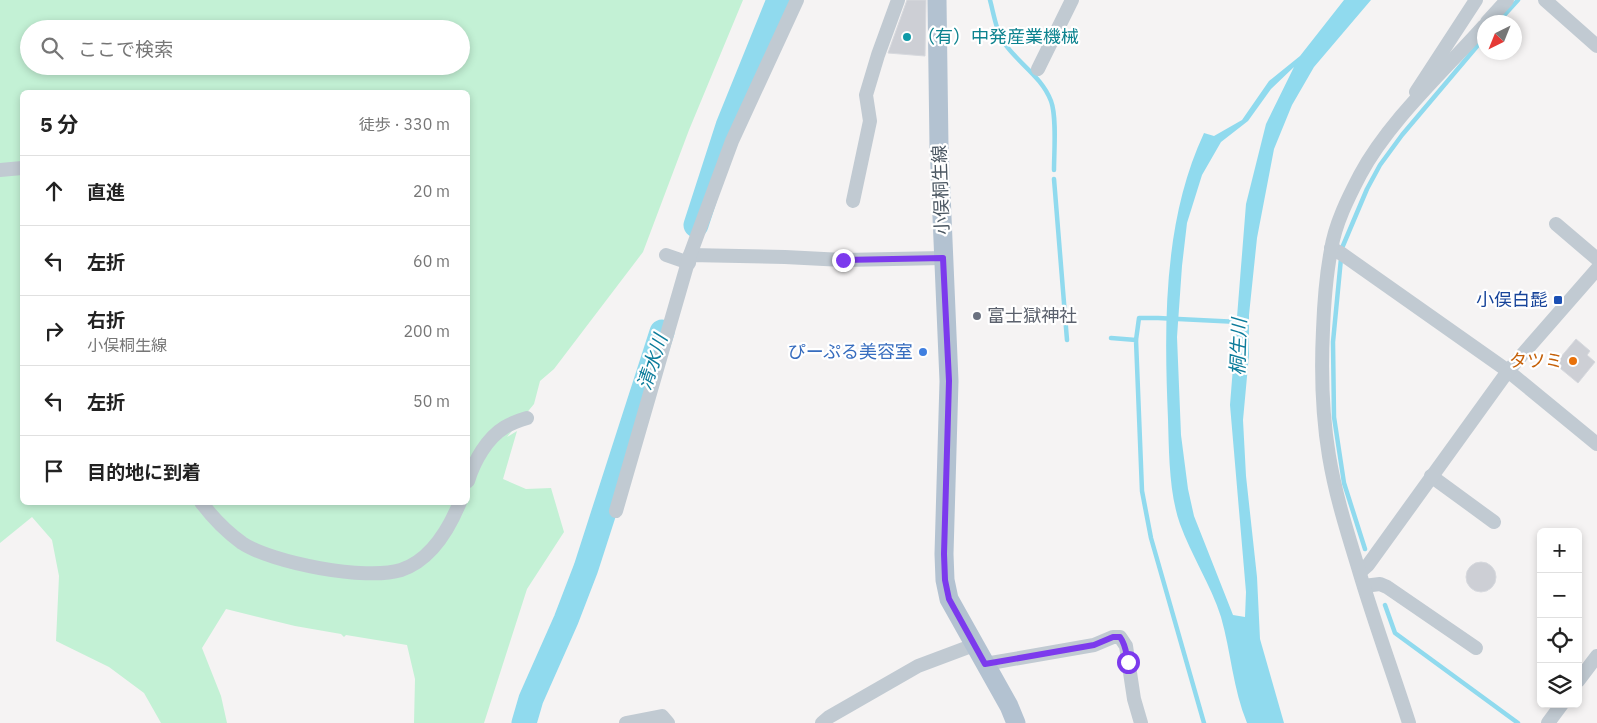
<!DOCTYPE html>
<html lang="ja">
<head>
<meta charset="utf-8">
<style>
  body { margin:0; font-family:"IBM Plex Sans","Noto Sans JP",sans-serif; background:#f6f6f6; color:#222 }
  .controls { position:absolute; right:15px; bottom:15px; display:grid; overflow:hidden; border-radius:8px; box-shadow:0 2px 8px #0003 }
  .controls button { width:45px; height:45px; display:grid; place-items:center; padding:0; border:0; border-bottom:1px solid #e0e0e0; background:#fff; color:#222; font:25px sans-serif }
  .compass { position:absolute; left:1477px; top:15px; width:45px; height:45px; border-radius:50%; background:#fff; box-shadow:0 2px 8px #0003; rotate:223deg }
  .stop { position:absolute; width:15px; height:15px; margin:-11px; border:4px solid #7c3aed; border-radius:50%; background:#fff }
  .stop.end { background:#7c3aed; border-color:#fff; box-shadow:0 1px 5px #0008 }
  .list { margin:0; padding:0; list-style:none }
  h2 { display:flex; justify-content:space-between; align-items:center; height:65px; margin:0; padding:0 20px; font-size:21px }
  h2 small { font-size:16px; font-weight:400; color:#767676 }
  .list li { display:grid; grid-template-columns:32px 1fr auto; gap:15px; align-items:center; box-sizing:border-box; height:70px; padding:0 20px; border-top:1px solid #e0e0e0 }
  .list b { display:block; font-size:19px; white-space:nowrap }
  .list p { margin:0; font-size:16px; white-space:nowrap; color:#767676 }
  .list em { font-size:16px; font-style:normal; color:#767676 }
  .icon { flex:none; width:28px; height:28px; fill:none; stroke:currentColor; stroke-width:2; stroke-linecap:round; stroke-linejoin:round }
  .map { position:relative; flex:none; width:1597px; height:723px; overflow:hidden }
  .search { position:absolute; background:#fff; box-shadow:0 2px 8px #0003; left:20px; top:20px; width:450px; height:55px; display:flex; align-items:center; gap:12px; box-sizing:border-box; padding:0 18px; border-radius:28px; color:#767676; font-size:19px }
  .panel { position:absolute; background:#fff; box-shadow:0 2px 8px #0003; left:20px; top:90px; width:450px; height:415px; border-radius:8px }
  .map>svg:first-child { display:block }
  .green { fill:#c3f1d5; fill-rule:evenodd }
  .water { fill:#90daee; fill-rule:evenodd }
  .lines { fill:none; stroke-linecap:round; stroke-linejoin:round }
  .stream { stroke:#90daee; stroke-width:4.5 }
  .river { stroke:#90daee; stroke-width:25 }
  .building { fill:#cdcfd5; stroke:#d7d9de }
  .minor { stroke:#c1cad2; stroke-width:14 }
  .major { stroke:#b3c2d1; stroke-width:19 }
  .route { stroke:#7c3aed; stroke-width:6 }
  .culture-dot { fill:#0f9aa8; stroke:#fff; stroke-width:2 }
  .transit-dot { fill:#1a4fb4; stroke:#fff; stroke-width:2 }
  .worship-dot { fill:#6b7280; stroke:#fff; stroke-width:2 }
  .shop-dot { fill:#3f7fe0; stroke:#fff; stroke-width:2 }
  .food-dot { fill:#e8710a; stroke:#fff; stroke-width:2 }
  .labels { text-anchor:middle; stroke-width:4.5; stroke-linejoin:round; paint-order:stroke }
  .culture-label { font-size:18px; fill:#0d838f; stroke:#fff; text-anchor:start }
  .street-label { font-size:18px; fill:#4a5661; stroke:#fff }
  .transit-label { font-size:18px; fill:#164399; stroke:#fff; text-anchor:end }
  .worship-label { font-size:18px; fill:#5b616d; stroke:#fff; text-anchor:start }
  .shop-label { font-size:18px; fill:#366cbe; stroke:#fff; text-anchor:end }
  .food-label { font-size:18px; fill:#c56008; stroke:#fff; text-anchor:end }
  .water-label { font-size:19px; font-style:italic; fill:#0c7c9b; stroke:#fff }
</style>
</head>
<body>
<div class="map">
<svg width="1597" height="723" viewBox="0 0 1597 723">
  <rect width="100%" height="100%" fill="#f5f3f3"/>
  <path class="green" d="M0,0H743L689,130L643,252L554,369L540,381L534,404L507,437L517,431L503,479L526,489L551,488L564,532L527,589L484,723H414L415,679L407,645L346,635L344,637L341,634L295,626L226,609L202,648L221,696L227,723H161L144,693L109,667L56,641L59,576L52,540L32,517L0,543ZM29,29H461V66H29ZM22,92H468V502H22Z"/>
  <path class="water" d="M1344,0H1371L1314,67L1292,105L1274,149L1257,238L1249,315V355L1243,420L1246,476L1257,577L1260,639L1284,723H1247C1233,689 1231,652 1221,617C1211,585 1191,555 1180,524C1169,493 1169,452 1168,419C1164,324 1163,221 1204,133L1214,136L1242,120L1269,81L1300,56ZM1294,67L1266,124L1246,204L1230,405L1246,592L1245,617L1233,615L1194,516L1188,489L1181,435L1177,337L1182,266L1187,223L1202,175L1221,142L1248,121L1271,89Z"/>
  <g class="lines">
    <g class="stream">
      <path d="M990,0C994,15 996,31 1005,44C1019,64 1042,77 1051,101C1057,117 1054,152 1054,170"/>
      <path d="M1498,22L1518,0"/>
      <path d="M1054,179L1067,340"/>
      <path d="M1111,338L1136,340L1142,491L1151,538L1204,723"/>
      <path d="M1136,340L1139,318H1158L1239,322"/>
      <path d="M1365,549L1344,483L1334,417L1333,342L1342,248L1367,189L1380,165L1402,135L1484,38"/>
      <path d="M1385,605L1395,633L1518,723"/>
    </g>
    <g class="river">
      <path d="M696,225L728,126L779,0"/>
      <path d="M524,723L531,699L566,620L586,568L662,332"/>
    </g>
  </g>
  <g class="building">
    <path d="M907,0H926L925,56L888,53Z"/>
    <path d="M1576,339L1590,351L1587,355L1595,362L1578,383L1555,364Z"/>
    <circle cx="1481" cy="577" r="15"/>
  </g>
  <g class="lines">
    <g class="minor">
      <path d="M1545,0L1597,46"/>
      <path d="M1487,22L1507,0"/>
      <path d="M1038,69L1072,0"/>
      <path d="M1416,92L1476,0"/>
      <path d="M0,170L22,168"/>
      <path d="M853,201L870,121L866,95L878,55L898,0"/>
      <path d="M1556,224L1597,259"/>
      <path d="M1331,248L1342,254L1508,371L1597,444"/>
      <path d="M666,255L689,263L690,255L785,257L843,260L943,258"/>
      <path d="M1431,476L1494,522"/>
      <path d="M468,481C474,461 487,438 505,427C512,423 520,420 527,418"/>
      <path d="M201,502C212,517 227,532 242,543C272,563 366,581 401,570C431,560 449,529 460,502"/>
      <path d="M616,511L690,255L732,141L797,0"/>
      <path d="M1360,572L1368,565L1508,371L1597,269"/>
      <path d="M1364,586L1380,584L1387,587L1476,648"/>
      <path d="M985,664L1094,645L1113,637H1120L1126,646L1134,699L1141,723"/>
      <path d="M1578,681L1597,656"/>
      <path d="M626,723L662,716L668,723"/>
      <path d="M822,723L829,717L918,666L974,645"/>
      <path d="M1409,723C1393,673 1375,624 1360,574C1348,534 1336,498 1329,456C1322,414 1321,371 1323,330C1324,303 1326,276 1331,250C1335,224 1348,198 1360,175C1389,121 1443,72 1484,26"/>
      <path d="M1548,723L1562,704"/>
    </g>
    <path class="major" d="M937,0L939,146L949,381L944,554L945,580L949,599L1009,706L1016,723"/>
  </g>
  <g class="lines">
    <path class="route" d="M843,260L943,258L949,381L944,554L945,580L949,599L985,664L1094,645L1113,637H1120C1126,645 1126,653 1128,662"/>
  </g>
  <circle class="culture-dot" cx="907" cy="37" r="5"/>
  <rect class="transit-dot" x="1553" y="295" width="10" height="10" rx="2.5"/>
  <circle class="worship-dot" cx="977" cy="316" r="5"/>
  <circle class="shop-dot" cx="923" cy="352" r="5"/>
  <circle class="food-dot" cx="1573" cy="361" r="5"/>
  <g class="labels">
    <g class="culture-label">
      <text x="917" y="43">（有）中発産業機械</text>
    </g>
    <g class="street-label">
      <text transform="translate(941 190) rotate(-92)" y="6">小俣桐生線</text>
    </g>
    <g class="transit-label">
      <text x="1548" y="306">小俣白髭</text>
    </g>
    <g class="worship-label">
      <text x="987" y="322">富士獄神社</text>
    </g>
    <g class="shop-label">
      <text x="913" y="358">ぴーぷる美容室</text>
    </g>
    <g class="food-label">
      <text x="1563" y="367">タツミ</text>
    </g>
    <g class="water-label">
      <text transform="translate(1238 347) rotate(-88)" y="7">桐生川</text>
      <text transform="translate(652 362) rotate(-72)" y="7">清水川</text>
    </g>
  </g>
</svg>
<div class="controls">
<button>+</button>
<button>−</button>
<button><svg class="icon" aria-label="locate" viewBox="0 0 24 24"><circle cx="12" cy="12" r="6"/><path d="M12 2v4M12 18v4M2 12h4M18 12h4"/></svg></button>
<button><svg class="icon" aria-label="layers" viewBox="0 0 24 24"><path d="M12 4l9 5-9 5-9-5zM3 14l9 5 9-5"/></svg></button>
</div>
<svg class="compass" viewBox="-18 -18 36 36"><path d="M0-13l5 13h-10z" fill="#e53935"/><path d="M0 13l5-13h-10z" fill="#767676"/></svg>
<div class="stop" style="left:1128px;top:662px"></div>
<div class="stop end" style="left:843px;top:260px"></div>
<div class="search"><svg class="icon" aria-label="search" viewBox="0 0 24 24"><circle cx="10" cy="10" r="6"/><path d="M15 15l6 6"/></svg>ここで検索</div>
<section class="panel">
<h2>5 分<small>徒歩 · 330 m</small></h2>
<ul class="list">
<li><svg class="icon" aria-label="ahead" viewBox="0 0 24 24"><path d="M12 20V5M6 11l6-6 6 6"/></svg><div><b>直進</b></div><em>20 m</em></li>
<li><svg class="icon" aria-label="left" viewBox="0 0 24 24"><path d="M17 20v-9H6M10 6l-5 5 5 5"/></svg><div><b>左折</b></div><em>60 m</em></li>
<li><svg class="icon" aria-label="right" viewBox="0 0 24 24"><path d="M7 20v-9h11M14 6l5 5-5 5"/></svg><div><b>右折</b><p>小俣桐生線</p></div><em>200 m</em></li>
<li><svg class="icon" aria-label="left" viewBox="0 0 24 24"><path d="M17 20v-9H6M10 6l-5 5 5 5"/></svg><div><b>左折</b></div><em>50 m</em></li>
<li><svg class="icon" aria-label="arrive" viewBox="0 0 24 24"><path d="M6 21V4h12l-3 4 3 4H6"/></svg><div><b>目的地に到着</b></div></li>
</ul>
</section>
</div>
</body>
</html>
